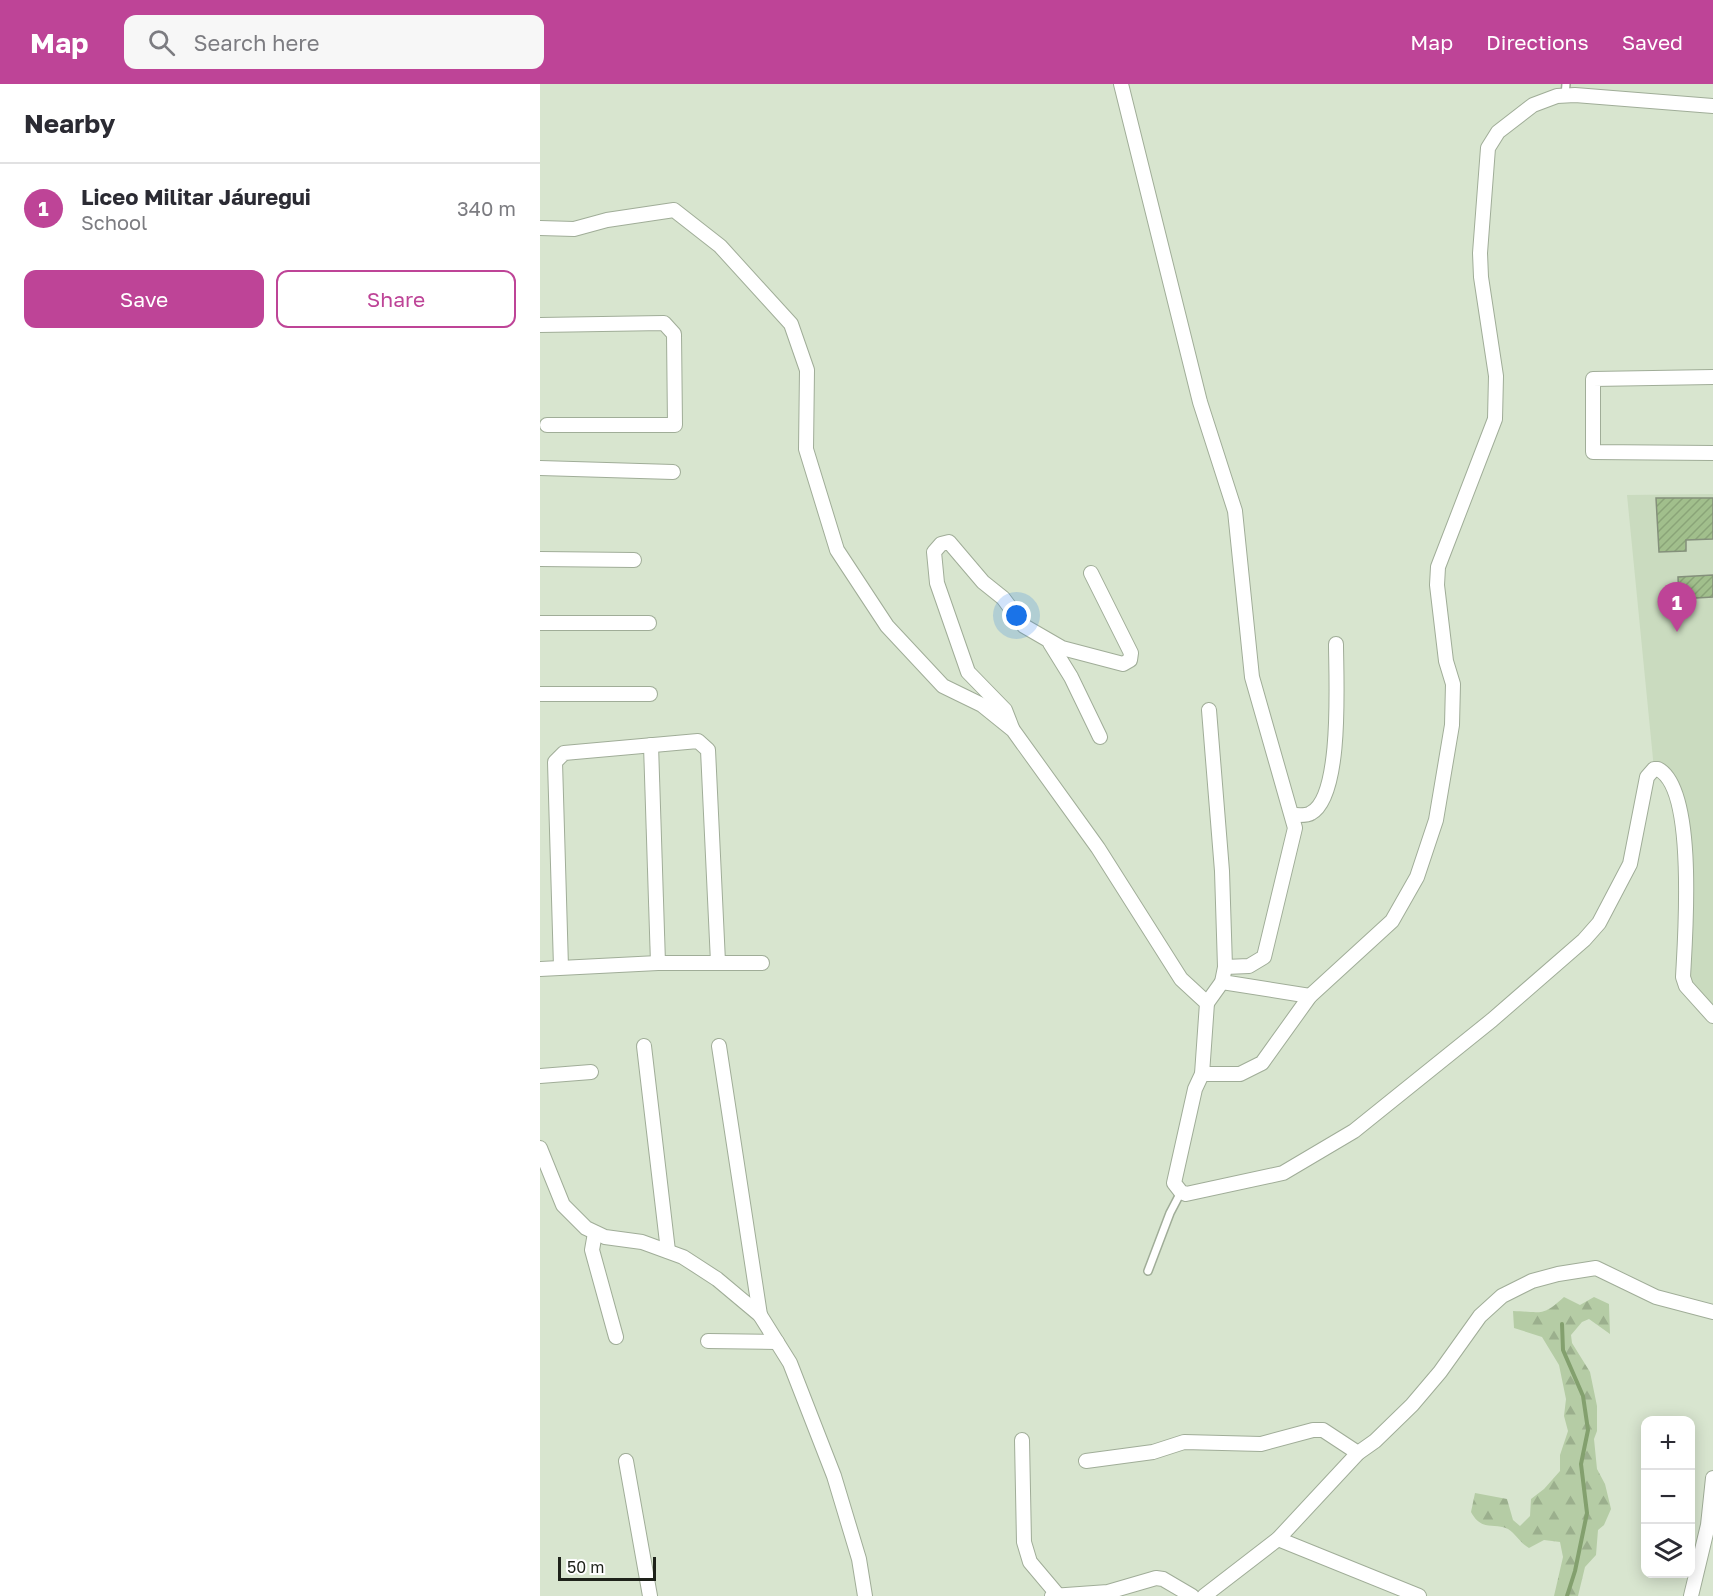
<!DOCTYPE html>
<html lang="en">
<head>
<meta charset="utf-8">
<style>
  body { margin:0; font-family:"Golos Text",sans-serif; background:#f7f7f7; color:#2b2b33 }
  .controls { position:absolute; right:18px; bottom:18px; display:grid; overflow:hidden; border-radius:12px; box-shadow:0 3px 15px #0003 }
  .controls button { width:54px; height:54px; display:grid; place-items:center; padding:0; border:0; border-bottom:2px solid #e1e1e2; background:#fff; color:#2b2b33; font:30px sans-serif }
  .scale { position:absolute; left:18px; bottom:15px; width:98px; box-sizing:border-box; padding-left:6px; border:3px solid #1e221a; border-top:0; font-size:16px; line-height:21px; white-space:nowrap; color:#1e221a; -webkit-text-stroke:4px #fff; paint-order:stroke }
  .you { position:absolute; left:477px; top:532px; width:21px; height:21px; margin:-15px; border:4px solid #fff; border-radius:50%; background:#1a73e8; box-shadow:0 0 0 9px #1a73e833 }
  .badge { display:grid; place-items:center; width:39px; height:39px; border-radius:50%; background:#be4497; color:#fff; font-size:20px; font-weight:700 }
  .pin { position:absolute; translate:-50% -50px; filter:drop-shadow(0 2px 3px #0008) }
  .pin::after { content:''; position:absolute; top:32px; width:21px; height:18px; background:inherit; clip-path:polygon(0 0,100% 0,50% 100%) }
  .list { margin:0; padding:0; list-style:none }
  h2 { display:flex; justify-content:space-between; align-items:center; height:78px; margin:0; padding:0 24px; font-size:26px }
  h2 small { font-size:20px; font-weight:400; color:#7c7c81 }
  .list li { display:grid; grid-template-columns:39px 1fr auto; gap:18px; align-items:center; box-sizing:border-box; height:90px; padding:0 24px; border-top:2px solid #e1e1e2 }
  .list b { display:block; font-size:22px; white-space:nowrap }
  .list p { margin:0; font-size:20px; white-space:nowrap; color:#7c7c81 }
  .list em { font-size:20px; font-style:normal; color:#7c7c81 }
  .actions { display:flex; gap:12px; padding:18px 24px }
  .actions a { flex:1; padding:14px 0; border:2px solid #be4497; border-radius:12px; text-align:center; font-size:21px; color:#be4497 }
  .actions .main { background:#be4497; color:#fff }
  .icon { flex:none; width:33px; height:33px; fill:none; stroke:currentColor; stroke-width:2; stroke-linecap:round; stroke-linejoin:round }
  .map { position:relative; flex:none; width:1173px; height:1512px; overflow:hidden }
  header { display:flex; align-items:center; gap:36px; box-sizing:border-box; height:84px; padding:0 30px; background:#be4497; color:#fff }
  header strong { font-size:28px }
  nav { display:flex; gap:33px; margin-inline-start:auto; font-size:21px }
  .search { width:420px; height:54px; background:#f7f7f7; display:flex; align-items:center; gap:15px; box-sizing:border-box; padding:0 21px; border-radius:12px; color:#7c7c81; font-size:22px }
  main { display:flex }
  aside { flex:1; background:#fff }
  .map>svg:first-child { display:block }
  .built { fill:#cadbbf }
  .forest { fill:url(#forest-firs) }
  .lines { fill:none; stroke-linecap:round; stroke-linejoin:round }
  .stream { stroke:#83a06e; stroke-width:4 }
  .building { fill:url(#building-hatch); stroke:#84907b; stroke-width:1.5 }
  .lane-casing { stroke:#a0ad98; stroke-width:10 }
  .street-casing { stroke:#a0ad98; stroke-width:16 }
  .lane { stroke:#fff; stroke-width:7 }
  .street { stroke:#fff; stroke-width:14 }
</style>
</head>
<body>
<header>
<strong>Map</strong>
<div class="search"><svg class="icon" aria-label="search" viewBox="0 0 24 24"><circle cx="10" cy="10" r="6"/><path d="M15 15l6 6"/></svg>Search here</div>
<nav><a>Map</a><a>Directions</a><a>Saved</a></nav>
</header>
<main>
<aside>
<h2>Nearby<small></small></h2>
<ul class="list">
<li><span class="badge">1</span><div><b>Liceo Militar Jáuregui</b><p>School</p></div><em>340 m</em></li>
</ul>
<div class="actions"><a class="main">Save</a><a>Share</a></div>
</aside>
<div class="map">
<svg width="1173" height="1512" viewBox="0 0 1173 1512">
  <defs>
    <pattern id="forest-firs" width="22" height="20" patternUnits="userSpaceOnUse" patternTransform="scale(1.5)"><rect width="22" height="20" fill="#b5cca5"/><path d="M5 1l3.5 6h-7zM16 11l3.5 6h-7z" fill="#9baf8d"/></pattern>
    <pattern id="building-hatch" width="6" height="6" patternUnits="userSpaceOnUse" patternTransform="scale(1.5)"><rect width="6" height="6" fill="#a1bf8c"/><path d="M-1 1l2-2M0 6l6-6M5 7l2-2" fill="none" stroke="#8aa478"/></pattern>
  </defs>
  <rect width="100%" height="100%" fill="#d8e5cf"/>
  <path class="built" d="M1173,410V932L1146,902L1138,722L1114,685L1087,411Z"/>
  <path class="forest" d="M1024,1213L1040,1221L1054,1213L1069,1220L1070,1250L1049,1235L1042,1238L1031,1251L1032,1259L1050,1288L1057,1322V1347L1054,1355L1057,1385L1065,1400L1071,1425L1064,1441L1058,1446L1056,1471L1045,1483L1038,1512H1014L1023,1473L1020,1458L1004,1456L989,1464C980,1459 976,1450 968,1445C953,1438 942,1448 931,1428L935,1409L967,1415L973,1436L980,1442L990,1432L991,1415L1004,1405L1020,1387V1371L1028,1347L1024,1332L1026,1315L1019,1281L1002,1253L974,1244L973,1227C1002,1228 1002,1233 1024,1213Z"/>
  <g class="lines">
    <path class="stream" d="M1022,1240L1023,1266L1043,1312L1048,1346L1041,1380L1047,1429L1035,1487L1027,1512"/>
  </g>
  <g class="building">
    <path d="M1116,414H1173V455L1146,456V467L1119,468Z"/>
    <path d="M1173,491V513L1139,515L1138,493Z"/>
  </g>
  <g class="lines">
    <g class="lane-casing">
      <g id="lane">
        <path d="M1025,12L1026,0"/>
        <path d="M608,1187L630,1129L641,1108"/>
      </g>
    </g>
    <g class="street-casing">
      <g id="street">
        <path d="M581,0L660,318L695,427L712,593L755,744L724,873L709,882L685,883"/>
        <path d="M0,144L34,145L67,136L134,126L180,162L251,240L267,286L266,365L297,466L347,542L403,602L442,621L473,646L558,764L641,895L667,919L662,990L655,1005L634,1099L641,1108L646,1110L743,1089L814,1047L952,936L1044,856L1059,839L1090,780L1107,693L1114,685H1118C1157,705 1145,854 1143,893L1146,902L1173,932"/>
        <path d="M0,241L124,239L134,250L135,341H7"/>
        <path d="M1173,293L1053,295V368L1173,369"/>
        <path d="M0,384L133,388"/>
        <path d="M0,475L94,476"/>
        <path d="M0,539H109"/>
        <path d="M510,559L531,593L560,653"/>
        <path d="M0,610H110"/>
        <path d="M472,644L465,626L428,588L397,499L394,468L401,460L409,458L443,498L463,514L484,542L522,564L583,580L590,576L591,569L551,489"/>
        <path d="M111,661L118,879"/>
        <path d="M753,731C758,731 767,732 771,729C803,712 796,593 796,560"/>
        <path d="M21,883L15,678L24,669L158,657L168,666L178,878"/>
        <path d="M0,885L118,879H222"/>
        <path d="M682,898L770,912"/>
        <path d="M667,919L682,898L685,883L682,787L669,626"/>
        <path d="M104,962L128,1167"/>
        <path d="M179,962L220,1231"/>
        <path d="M662,990H700L722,979L770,912L852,837L877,793L896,736L912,641L913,600L906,577L897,501L898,483L955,335L956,292L941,193L940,169L948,64L958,48L993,21L1017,12L1035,11L1173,22"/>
        <path d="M0,992L51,988"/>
        <path d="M0,1064L23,1121L46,1144L65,1153L102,1158L143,1173L177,1195L220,1231L250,1279L294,1392L319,1475L325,1512"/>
        <path d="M55,1149L52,1166L76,1253"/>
        <path d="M168,1257L237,1258"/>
        <path d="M482,1356L484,1458L490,1478L517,1510"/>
        <path d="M86,1377L110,1512"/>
        <path d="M546,1377L613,1368L644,1358L721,1360L773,1346H783L818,1369"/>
        <path d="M738,1455L879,1512"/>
        <path d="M512,1512L568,1508L616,1494L623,1495L652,1512"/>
        <path d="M664,1512L738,1455L818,1369L835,1357L872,1321L900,1288L940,1232L962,1212L992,1197L1018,1190L1056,1184L1116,1213L1173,1228"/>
        <path d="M1151,1512L1168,1441L1173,1394"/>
      </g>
    </g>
    <use href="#lane" class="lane"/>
    <use href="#street" class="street"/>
  </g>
</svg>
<div class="controls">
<button>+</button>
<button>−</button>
<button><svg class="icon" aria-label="layers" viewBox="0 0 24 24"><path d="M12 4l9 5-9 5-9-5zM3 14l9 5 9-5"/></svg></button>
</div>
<div class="scale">50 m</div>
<div class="you"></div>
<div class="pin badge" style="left:1137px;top:548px">1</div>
</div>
</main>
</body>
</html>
